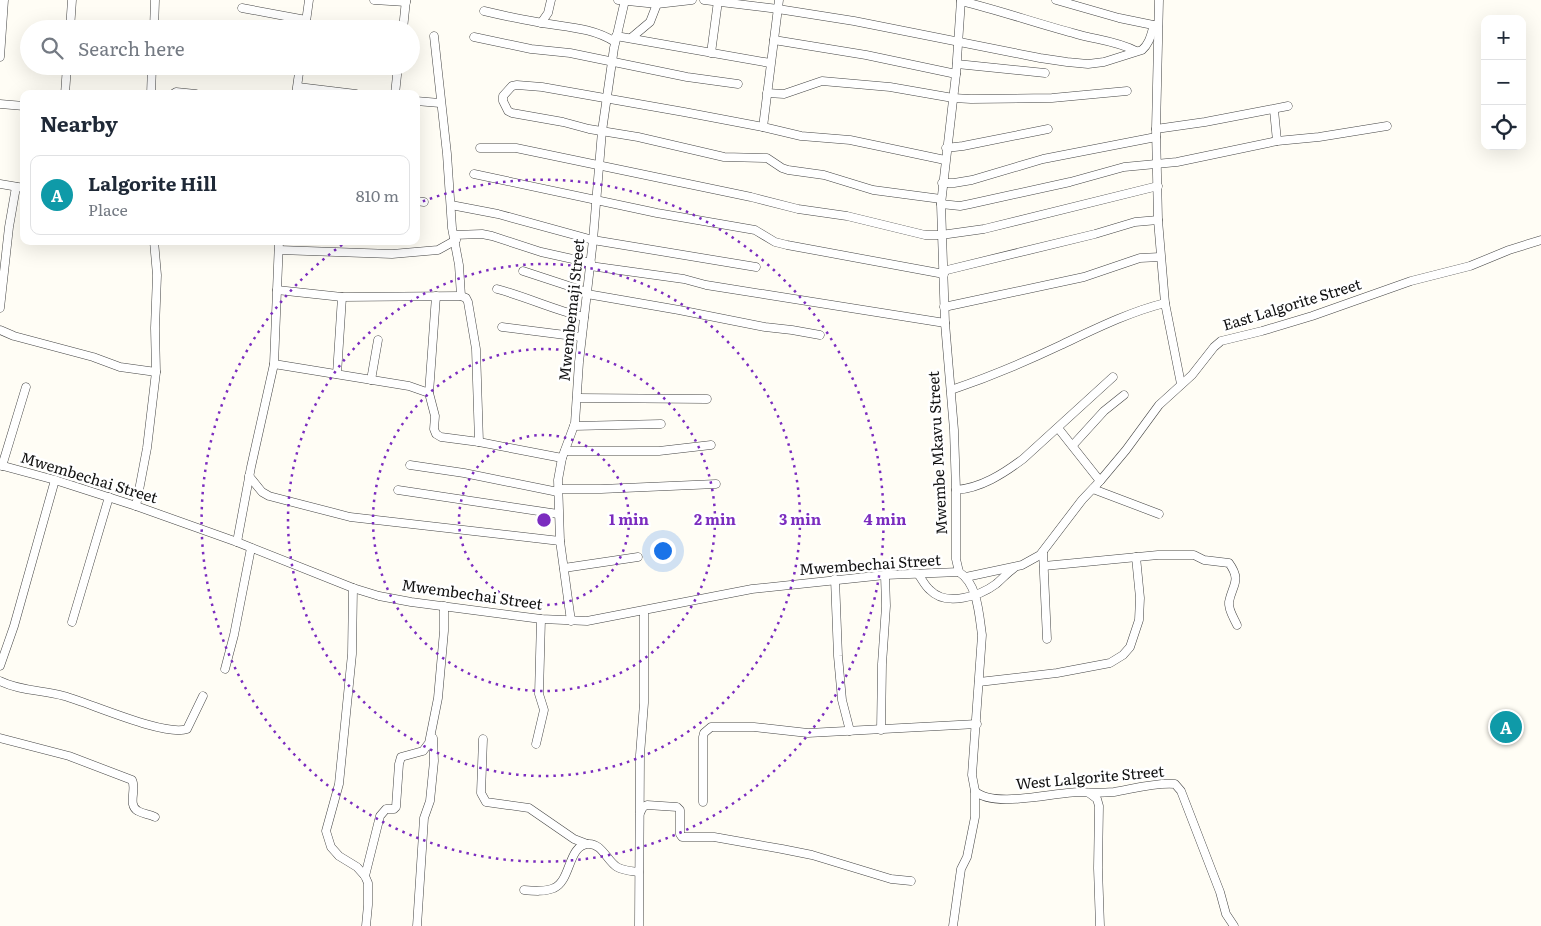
<!DOCTYPE html>
<html lang="en">
<head>
<meta charset="utf-8">
<style>
  body { margin:0; font-family:Literata,serif; background:#f6f6f7; color:#1f2937 }
  .controls { position:absolute; right:15px; top:15px; display:grid; overflow:hidden; border-radius:10px; box-shadow:0 5px 20px #0002 }
  .controls button { width:45px; height:45px; display:grid; place-items:center; padding:0; border:0; border-bottom:1px solid #e0e1e3; background:#fff; color:#1f2937; font:25px sans-serif }
  .you { position:absolute; left:662px; top:550px; width:18px; height:18px; margin:-12px; border:4px solid #fff; border-radius:50%; background:#1a73e8; box-shadow:0 0 0 8px #1a73e833 }
  .badge { display:grid; place-items:center; width:32px; height:32px; border-radius:50%; background:#111827; color:#fff; font-size:16px; font-weight:700 }
  .pin { position:absolute; translate:-50% -50%; border:2px solid #fff; box-shadow:0 1px 5px #0006 }
  .list { margin:0; padding:0; list-style:none }
  h2 { display:flex; justify-content:space-between; align-items:center; height:65px; margin:0; padding:0 20px; font-size:21px }
  h2 small { font-size:16px; font-weight:400; color:#747a83 }
  .list li { display:grid; grid-template-columns:32px 1fr auto; gap:15px; align-items:center; box-sizing:border-box; height:80px; margin:0 10px 10px; padding:0 10px; border:1px solid #e0e1e3; border-radius:10px }
  .list b { display:block; font-size:19px; white-space:nowrap }
  .list p { margin:0; font-size:16px; white-space:nowrap; color:#747a83 }
  .list em { font-size:16px; font-style:normal; color:#747a83 }
  .icon { flex:none; width:28px; height:28px; fill:none; stroke:currentColor; stroke-width:2; stroke-linecap:round; stroke-linejoin:round }
  .map { position:relative; flex:none; width:1541px; height:926px; overflow:hidden }
  .search { position:absolute; background:#fff; box-shadow:0 5px 20px #0002; left:20px; top:20px; width:400px; height:55px; display:flex; align-items:center; gap:12px; box-sizing:border-box; padding:0 18px; border-radius:28px; color:#747a83; font-size:19px }
  .panel { position:absolute; background:#fff; box-shadow:0 5px 20px #0002; left:20px; top:90px; width:400px; height:155px; border-radius:10px }
  .map>svg:first-child { display:block }
  .lines { fill:none; stroke-linecap:round; stroke-linejoin:round }
  .minor-casing { stroke:#444; stroke-width:9 }
  .minor { stroke:#fff; stroke-width:8 }
  .ring { fill:none; stroke:#7b2cbf; stroke-width:2.5; stroke-dasharray:2.5 5 }
  .labels { text-anchor:middle; stroke-width:5; stroke-linejoin:round; paint-order:stroke }
  .street-label { font-size:15px; fill:#111; stroke:#fff }
  .centre { fill:#7b2cbf; stroke:#fff; stroke-width:2.5 }
  .ring-label { font-size:15px; text-anchor:middle; font-weight:bold; fill:#7b2cbf; stroke:#fff; stroke-width:5; stroke-linejoin:round; paint-order:stroke }
</style>
</head>
<body>
<div class="map">
<svg width="1541" height="926" viewBox="0 0 1541 926">
  <rect width="100%" height="100%" fill="#fffdf5"/>
  <g class="lines">
    <g class="minor-casing">
      <g id="minor">
        <path d="M374,0L406,2"/>
        <path d="M618,0L657,4L692,0"/>
        <path d="M704,0L778,9L854,21L1040,58L1067,62L1088,64L1104,62L1142,50C1150,43 1151,34 1154,25"/>
        <path d="M1056,0L1119,18L1158,26"/>
        <path d="M1159,0L1156,129L1158,220L1165,303L1181,384"/>
        <path d="M961,1C999,10 1035,23 1073,33C1095,40 1114,40 1136,51"/>
        <path d="M242,8L306,20"/>
        <path d="M484,11C501,15 519,19 537,22C563,27 592,27 615,42"/>
        <path d="M541,23L548,13L551,0"/>
        <path d="M70,29L72,0"/>
        <path d="M154,29L155,0"/>
        <path d="M305,29L309,0"/>
        <path d="M403,29L406,0"/>
        <path d="M434,36L447,154L452,228L459,265L461,296"/>
        <path d="M616,36L770,63"/>
        <path d="M474,37L531,49L570,53L687,77L738,84"/>
        <path d="M631,38L650,22L657,4"/>
        <path d="M774,40L866,55L956,74"/>
        <path d="M711,53L718,1"/>
        <path d="M0,57L4,0"/>
        <path d="M957,64L1045,73"/>
        <path d="M298,87L356,94"/>
        <path d="M767,93L784,94L822,81L890,87L953,98L971,99L1052,98L1127,91"/>
        <path d="M65,94L67,66"/>
        <path d="M151,94L152,66"/>
        <path d="M173,94L176,92L196,94"/>
        <path d="M296,94L300,66"/>
        <path d="M395,94L398,66"/>
        <path d="M416,101L440,103"/>
        <path d="M0,104L24,106"/>
        <path d="M1274,110L1277,141"/>
        <path d="M763,127L779,0"/>
        <path d="M1156,129L1205,122L1288,106"/>
        <path d="M480,148H516L751,197L798,209L847,216L925,235H941L984,229L1158,186"/>
        <path d="M946,148L963,146L1048,129"/>
        <path d="M474,174L657,213L755,230L775,242L787,245L944,274"/>
        <path d="M942,183H954L972,180L1043,159L1156,137"/>
        <path d="M0,184L24,188"/>
        <path d="M941,199L873,190L824,175L788,170L782,168L767,158L724,157L638,137L589,129L563,122L512,113L508,111L503,101V96L512,86L517,85L542,87L684,112L763,127L801,136L850,140L945,160"/>
        <path d="M416,201L424,202"/>
        <path d="M941,204L960,206L970,204L1070,182L1124,167L1177,162L1277,141L1319,137L1387,126"/>
        <path d="M451,205L498,214L593,240L756,267"/>
        <path d="M454,235L482,234L492,236L541,252L591,263"/>
        <path d="M279,250L392,254L438,250L456,240"/>
        <path d="M590,266L684,279L706,285L945,323"/>
        <path d="M523,271L587,292"/>
        <path d="M943,271L1095,234L1135,222L1158,220"/>
        <path d="M497,289C527,297 554,310 584,317"/>
        <path d="M277,290L342,297L461,296L466,298L468,302L476,349L479,442"/>
        <path d="M587,294L679,310L765,327L792,330L820,335"/>
        <path d="M436,296L429,393L435,416L434,429L436,434L441,437L479,442L562,458"/>
        <path d="M944,307L1084,277L1140,258L1160,257"/>
        <path d="M0,308L9,227L16,187"/>
        <path d="M502,327L581,337"/>
        <path d="M0,330L14,336L93,357L120,367L156,372"/>
        <path d="M274,364L409,386L429,393"/>
        <path d="M337,374L342,297"/>
        <path d="M371,380L378,340"/>
        <path d="M951,390C989,377 1025,362 1061,345C1095,329 1129,312 1165,303"/>
        <path d="M577,398L707,399"/>
        <path d="M574,426L661,424"/>
        <path d="M1058,428L1100,481"/>
        <path d="M1073,445L1104,411L1124,395"/>
        <path d="M565,451H659L711,445"/>
        <path d="M0,465L55,480L136,506L237,542L353,588L379,596L411,602L541,619L587,621L752,589L885,575L959,572"/>
        <path d="M410,465L464,473L558,492"/>
        <path d="M2,466L26,387"/>
        <path d="M249,476L262,492L269,496L350,517L560,541"/>
        <path d="M558,489H601L716,484"/>
        <path d="M1093,489L1159,514"/>
        <path d="M398,490L558,514"/>
        <path d="M956,490C981,488 1003,474 1023,459L1113,377"/>
        <path d="M136,506L147,448L156,372L155,328L157,275L154,241"/>
        <path d="M237,542L251,467L274,364L279,241"/>
        <path d="M1043,552L1047,639"/>
        <path d="M1044,566L1158,555H1194L1204,560L1229,563C1242,581 1232,585 1229,602C1228,610 1234,618 1237,625"/>
        <path d="M564,568L638,557"/>
        <path d="M918,574C922,579 925,586 930,590C946,607 980,596 996,584C1002,579 1007,573 1014,568"/>
        <path d="M966,577L1022,565L1040,555L1082,500L1100,481L1126,450L1159,405L1192,375L1214,347L1221,341L1262,331L1312,316L1411,281L1470,266L1509,250L1541,240"/>
        <path d="M835,579L838,656L842,700L850,731"/>
        <path d="M353,588L352,654L339,784L326,831L331,847L339,856L357,867L365,876L368,883V905L366,926"/>
        <path d="M571,621L560,541L558,480L562,458L575,423L579,362L593,240L602,131L614,48L625,0"/>
        <path d="M72,622L109,497"/>
        <path d="M0,666L14,626L55,480"/>
        <path d="M225,669L234,635L251,548"/>
        <path d="M0,681C20,691 43,690 64,696C90,703 165,737 187,729L203,696"/>
        <path d="M979,682L1057,673L1110,663L1123,655L1130,647L1139,620L1140,598L1136,557"/>
        <path d="M881,730L882,664L886,606L885,575"/>
        <path d="M0,738L69,756L132,780C137,789 127,805 138,811C143,814 149,814 155,817"/>
        <path d="M483,739L481,793L486,802L529,808L574,839L587,844"/>
        <path d="M536,744L544,710L539,694L541,619"/>
        <path d="M975,791C993,809 1055,792 1080,792C1091,793 1102,793 1114,792C1132,789 1157,782 1175,784L1181,791L1220,892L1226,914L1234,926"/>
        <path d="M1089,793L1097,799L1099,806L1098,868L1100,926"/>
        <path d="M703,802V737L704,733L711,727H754L808,733L977,724"/>
        <path d="M640,813L643,807L647,805L677,807L680,810V834L682,837H714L782,849L812,855L891,879L911,881"/>
        <path d="M365,876L380,816L386,809H394L396,807L399,764L401,757L423,751L429,743L438,698L444,631V606"/>
        <path d="M524,890C534,891 545,892 554,888C571,881 568,845 588,844C602,843 607,861 617,867C624,871 632,871 639,872"/>
        <path d="M417,926L424,818L430,801L434,761L433,738"/>
        <path d="M639,926L640,755L644,703V611"/>
        <path d="M953,926L961,869L967,857L975,817V791L972,775L982,635C979,615 978,584 959,572L956,559V490L954,430L945,323L941,204L956,74L961,0"/>
      </g>
    </g>
    <use href="#minor" class="minor"/>
  </g>
  <g class="ring">
    <circle cx="544" cy="520" r="85"/>
    <circle cx="544" cy="520" r="171"/>
    <circle cx="544" cy="520" r="256"/>
    <path d="M416 204A341 341 0 1 1 346 242"/>
  </g>
  <g class="labels">
    <g class="street-label">
      <text transform="translate(1292 305) rotate(-17)" y="5">East Lalgorite Street</text>
      <text transform="translate(572 310) rotate(-84)" y="5">Mwembemaji Street</text>
      <text transform="translate(938 453) rotate(-93)" y="5">Mwembe Mkavu Street</text>
      <text transform="translate(89 478) rotate(17)" y="5">Mwembechai Street</text>
      <text transform="translate(870 565) rotate(-4)" y="5">Mwembechai Street</text>
      <text transform="translate(472 595) rotate(8)" y="5">Mwembechai Street</text>
      <text transform="translate(1090 778) rotate(-5)" y="5">West Lalgorite Street</text>
    </g>
  </g>
  <circle cx="544" cy="520" r="8" class="centre"/>
  <g class="ring-label">
    <text x="629" y="525">1 min</text>
    <text x="715" y="525">2 min</text>
    <text x="800" y="525">3 min</text>
    <text x="885" y="525">4 min</text>
  </g>
</svg>
<div class="controls">
<button>+</button>
<button>−</button>
<button><svg class="icon" aria-label="locate" viewBox="0 0 24 24"><circle cx="12" cy="12" r="6"/><path d="M12 2v4M12 18v4M2 12h4M18 12h4"/></svg></button>
</div>
<div class="you"></div>
<div class="pin badge" style="left:1506px;top:727px;background:#0f9aa8">A</div>
<div class="search"><svg class="icon" aria-label="search" viewBox="0 0 24 24"><circle cx="10" cy="10" r="6"/><path d="M15 15l6 6"/></svg>Search here</div>
<section class="panel">
<h2>Nearby<small></small></h2>
<ul class="list">
<li><span class="badge" style="background:#0f9aa8">A</span><div><b>Lalgorite Hill</b><p>Place</p></div><em>810 m</em></li>
</ul>
</section>
</div>
</body>
</html>
